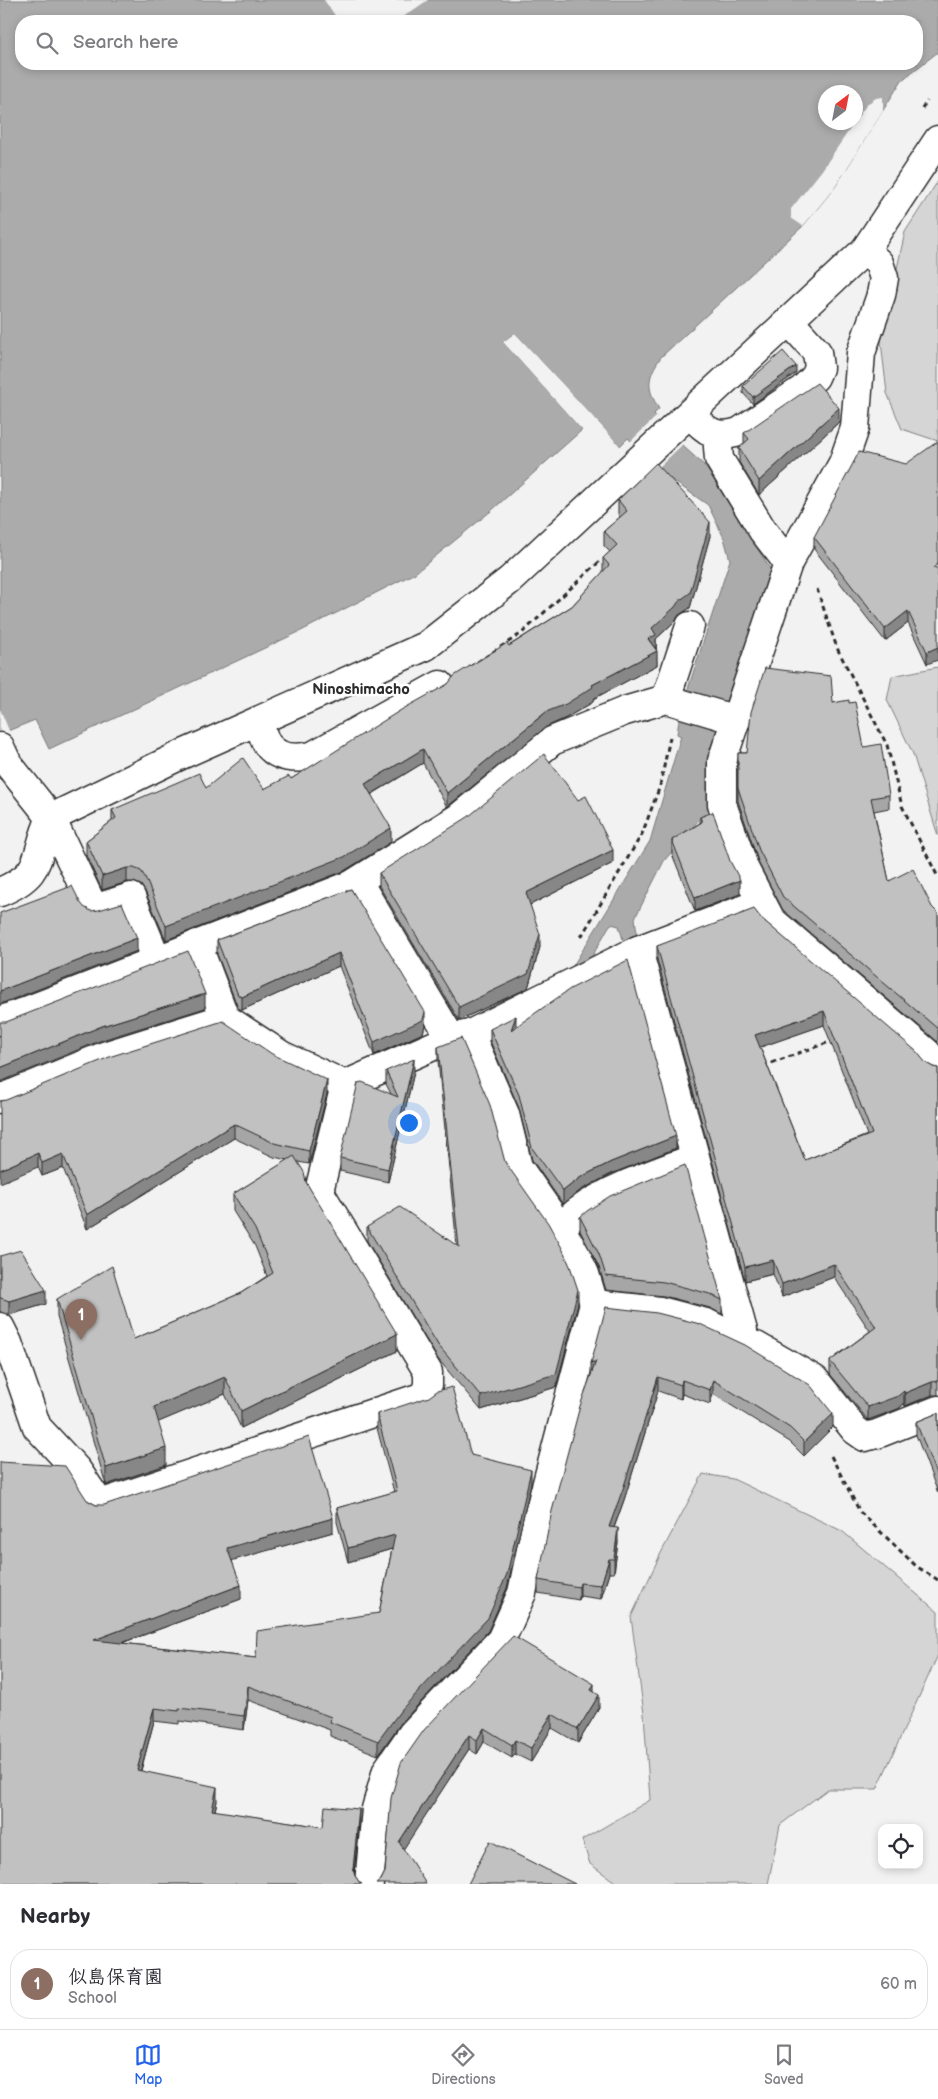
<!DOCTYPE html>
<html lang="en">
<head>
<meta charset="utf-8">
<style>
  body { margin:0; font-family:"Balsamiq Sans","Klee One",sans-serif; background:#f2f2f3; color:#2b2b33 }
  .controls { position:absolute; right:15px; bottom:15px; display:grid; overflow:hidden; border-radius:10px; box-shadow:0 2px 8px #0003 }
  .controls button { width:45px; height:45px; display:grid; place-items:center; padding:0; border:0; border-bottom:1px solid #e1e1e2; background:#fff; color:#2b2b33; font:25px sans-serif }
  .compass { position:absolute; left:818px; top:85px; width:45px; height:45px; border-radius:50%; background:#fff; box-shadow:0 2px 8px #0003; rotate:32deg }
  .you { position:absolute; left:408px; top:1122px; width:18px; height:18px; margin:-12px; border:4px solid #fff; border-radius:50%; background:#1a73e8; box-shadow:0 0 0 8px #1a73e833 }
  .badge { display:grid; place-items:center; width:32px; height:32px; border-radius:50%; background:#2563eb; color:#fff; font-size:16px; font-weight:700 }
  .pin { position:absolute; translate:-50% -41px; filter:drop-shadow(0 1px 2px #0008) }
  .pin::after { content:''; position:absolute; top:26px; width:18px; height:15px; background:inherit; clip-path:polygon(0 0,100% 0,50% 100%) }
  .list { margin:0; padding:0; list-style:none }
  h2 { display:flex; justify-content:space-between; align-items:center; height:65px; margin:0; padding:0 20px; font-size:21px }
  h2 small { font-size:16px; font-weight:400; color:#7c7c81 }
  .list li { display:grid; grid-template-columns:32px 1fr auto; gap:15px; align-items:center; box-sizing:border-box; height:70px; margin:0 10px 10px; padding:0 10px; border:1px solid #e1e1e2; border-radius:20px }
  .list b { display:block; font-size:19px; white-space:nowrap }
  .list p { margin:0; font-size:16px; white-space:nowrap; color:#7c7c81 }
  .list em { font-size:16px; font-style:normal; color:#7c7c81 }
  .icon { flex:none; width:28px; height:28px; fill:none; stroke:currentColor; stroke-width:2; stroke-linecap:round; stroke-linejoin:round }
  .map { position:relative; flex:none; width:938px; height:1884px; overflow:hidden }
  .search { position:absolute; background:#fff; box-shadow:0 2px 8px #0003; left:15px; right:15px; top:15px; height:55px; display:flex; align-items:center; gap:12px; box-sizing:border-box; padding:0 18px; border-radius:20px; color:#7c7c81; font-size:19px }
  .sheet { height:145px; background:#fff }
  nav { display:flex; justify-content:space-around; align-items:center; box-sizing:border-box; height:70px; border-top:1px solid #e1e1e2; background:#fff; font-size:14px; color:#7c7c81 }
  nav a { display:grid; justify-items:center; gap:2px }
  nav .on { color:#2563eb }
  .map>svg:first-child { display:block }
  .green { fill:#d5d5d5; stroke:#808080 }
  .water { fill:#ababab; stroke:#787878; fill-rule:evenodd }
  .pier { fill:#f2f2f2 }
  .lines { fill:none; stroke-linecap:round; stroke-linejoin:round }
  .minor-casing { stroke:#2b2b2b; stroke-width:31 }
  .path { stroke:#2b2b2b; stroke-width:3; stroke-dasharray:5 4; stroke-linecap:butt }
  .minor { stroke:#fff; stroke-width:28 }
  .wall { fill:#a6a6a6; stroke:#2b2b2b; fill-rule:evenodd }
  .shaded-wall { fill:#878787; stroke:#2b2b2b }
  .building { fill:#c1c1c1; stroke:#2b2b2b; fill-rule:evenodd }
  .labels { text-anchor:middle; stroke-width:5; stroke-linejoin:round; paint-order:stroke }
  .neighbourhood-label { font-size:15px; font-weight:bold; fill:#2b2b2b; stroke:#fff }
</style>
</head>
<body>
<div class="map">
<svg width="938" height="1884" viewBox="0 0 938 1884">
  <rect width="100%" height="100%" fill="#f2f2f2"/>
  <filter id="ink" filterUnits="userSpaceOnUse"><feTurbulence type="fractalNoise" baseFrequency=".02" numOctaves="2"/><feDisplacementMap in="SourceGraphic" scale="10" xChannelSelector="R" yChannelSelector="G"/><feConvolveMatrix kernelMatrix="1 2 1 2 8 2 1 2 1" color-interpolation-filters="sRGB"/></filter>
  <g filter="url(#ink)">
    <g class="green">
      <path d="M938,181V441L902,429L887,393L881,342L905,232Z"/>
      <path d="M938,667V836L913,754L887,700L892,676Z"/>
      <path d="M703,1474L733,1479L842,1531L938,1612V1655L877,1789H828L780,1825L768,1884H618L590,1864L582,1840L650,1800L644,1714L631,1617L661,1553Z"/>
    </g>
    <path class="water" d="M0,0H938V52L902,80L835,187L803,226L661,357C647,377 646,388 659,409L654,414L684,447L705,466L771,570L719,722L712,816L703,815L664,861L635,918L638,942L625,946L619,926L611,924L608,928L583,973L571,969L650,841L681,736L677,734L680,713L730,560L724,538L708,505L659,471L628,438L620,446L515,333L503,342L582,430L491,511L415,573L301,631L49,749L35,720L0,734ZM21,21H917V64H21ZM826,92H856V122H826Z"/>
    <g class="pier">
      <path d="M324,0H428L397,21H339Z"/>
      <path d="M883,97V111L835,187L803,226L791,218V209L822,170L867,104L876,98Z"/>
      <path d="M515,333L595,419L620,446L618,447L514,337L507,342L585,429L582,430L503,342Z"/>
      <path d="M658,415L684,443L655,471L629,443Z"/>
      <path d="M0,709L10,733L0,736Z"/>
    </g>
    <g class="lines">
      <g class="minor-casing">
        <g id="minor">
          <path d="M865,250L879,263L884,278L881,295L861,353L855,428L843,463L788,563L722,761V804L745,870L771,920L927,1053L938,1066"/>
          <path d="M690,414C706,430 714,440 739,432L803,389L815,377L819,368L817,352L789,321"/>
          <path d="M717,435L719,459L763,531L788,563"/>
          <path d="M666,699L690,626"/>
          <path d="M259,721C261,728 263,738 267,744C277,759 297,759 312,756L440,685"/>
          <path d="M0,747L8,764L51,818L94,909L131,897L157,960"/>
          <path d="M358,882L451,1038"/>
          <path d="M0,892C46,873 33,856 51,818L181,755L426,646L510,580L865,250L938,140"/>
          <path d="M197,944L225,1018"/>
          <path d="M638,950L743,1331V1342"/>
          <path d="M0,1021L351,885L458,818L552,741L625,711L666,699L736,720"/>
          <path d="M470,1034L505,1114L518,1167L561,1229L576,1255L585,1274L594,1304"/>
          <path d="M0,1099L107,1055L225,1018L281,1055L345,1085"/>
          <path d="M561,1229C566,1223 571,1217 577,1212C607,1189 660,1171 695,1158"/>
          <path d="M0,1327L8,1343L37,1427L77,1470L100,1504L424,1396L428,1385V1372L319,1191L345,1085L451,1038L470,1034L638,950L760,903"/>
          <path d="M369,1884L376,1809L387,1770L412,1734L501,1640L522,1593L537,1521L594,1304L660,1311L706,1323L743,1342L756,1346L815,1380L855,1430L865,1437L877,1434L938,1410"/>
        </g>
      </g>
      <g class="path">
        <path d="M922,109L927,101"/>
        <path d="M817,589L837,648L887,745L902,806L938,877"/>
        <path d="M470,667L522,633L599,562"/>
        <path d="M581,937L642,834L660,786L670,737"/>
        <path d="M763,1066L832,1041"/>
        <path d="M831,1456L860,1512L916,1566L938,1580"/>
      </g>
      <use href="#minor" class="minor"/>
    </g>
    <g class="wall">
      <path d="M796,373L753,404L743,393V386Z"/>
      <path d="M839,422L759,495L739,462V448L744,444V433Z"/>
      <path d="M937,442L927,664L908,623L885,641L814,549V537Z"/>
      <path d="M618,500L710,536L690,608L679,615L675,621L656,639L657,665L593,699V702L566,718L546,727L447,807L423,763L371,795L391,842L344,871L166,940L145,891L141,885L134,882H127L102,890L86,855V841L112,821V810L206,788L264,789L291,779L448,684L572,606L603,572V558L610,552L604,546V531L620,517L618,514Z"/>
      <path d="M833,703H849L864,747L889,795V808L874,811L889,881L932,907L938,913V1042L783,910L759,864L738,801V753H747Z"/>
      <path d="M700,817L740,894L695,911L672,854V840L700,823Z"/>
      <path d="M613,863L530,905L540,947L528,988L459,1020L379,886V873Z"/>
      <path d="M351,889L425,1025L423,1033L374,1055L339,966L242,1010L238,1008L217,954V940Z"/>
      <path d="M761,918L926,1063L933,1067L938,1068V1395H932L905,1406L904,1404L898,1409L868,1420L830,1374V1361L870,1331L834,1277L782,1297L773,1274L745,1281L657,959V946ZM824,1025L867,1135L805,1160L760,1047Z"/>
      <path d="M516,1027L676,1148L611,1174L581,1190L563,1204L532,1160L519,1108L490,1041V1029Z"/>
      <path d="M438,1047L505,1162L578,1304L556,1387L481,1410L438,1359L367,1241V1227L457,1246L438,1061Z"/>
      <path d="M386,1071L414,1072L388,1182L340,1171V1158L391,1094L386,1084Z"/>
      <path d="M327,1094L309,1164L298,1162L306,1182L397,1351L241,1428L225,1394L158,1422L166,1465L106,1485L57,1317V1299L134,1339L241,1293L267,1276L255,1246L233,1211V1194L288,1160L274,1157L234,1138L87,1229L63,1168L42,1176L38,1167L0,1101Z"/>
      <path d="M580,1217L722,1300V1314L710,1308L664,1296L606,1290L599,1267L580,1231Z"/>
      <path d="M0,1256L46,1304L9,1315L1,1312H0Z"/>
      <path d="M606,1307L833,1427L804,1456L790,1442L713,1394L710,1404L682,1394L681,1399L658,1391L624,1500L614,1528L618,1542L614,1573H609L601,1599L580,1596L579,1600L538,1593V1580L591,1376Z"/>
      <path d="M938,1413V1493L916,1435V1422Z"/>
      <path d="M377,1414L471,1455L531,1483L507,1588L488,1631L401,1723L378,1755L330,1736V1730L248,1700L244,1730L179,1721V1724L154,1721L141,1771L217,1801L215,1811L323,1827L359,1823L354,1874L355,1876L360,1883L0,1884L87,1500L96,1505L333,1532L232,1560L241,1599L122,1643L256,1658L379,1613L392,1549L348,1562L337,1522V1508L394,1492L377,1428Z"/>
      <path d="M594,1692L599,1708L578,1743L552,1728L531,1762L515,1754L512,1758L484,1742L477,1754L469,1749L403,1849L381,1880L385,1872L424,1730Z"/>
    </g>
    <g class="shaded-wall">
      <path d="M796,366V373L753,404V397Z"/>
      <path d="M839,408V422L759,495V481Z"/>
      <path d="M710,522V536L690,608L679,615L675,621L656,639V649L648,639L652,628Z"/>
      <path d="M908,611V623L885,641V629Z"/>
      <path d="M938,647V660L927,664V652Z"/>
      <path d="M657,651V665L593,699V702L566,718L546,727L447,807V793L546,712L592,685Z"/>
      <path d="M423,749V763L365,798V784Z"/>
      <path d="M391,828V842L344,871L166,940V926Z"/>
      <path d="M613,850V863L526,907V893Z"/>
      <path d="M127,868V882L102,890V876Z"/>
      <path d="M740,880V894L695,911V898Z"/>
      <path d="M540,934V947L528,988L459,1020V1007Z"/>
      <path d="M137,938V951L0,1004V991Z"/>
      <path d="M339,953V966L242,1010V997Z"/>
      <path d="M205,994V1008L102,1040L0,1082V1068L102,1026Z"/>
      <path d="M824,1011V1025L755,1049V1035Z"/>
      <path d="M425,1012V1025L423,1033L374,1055V1042Z"/>
      <path d="M516,1016V1029L511,1030Z"/>
      <path d="M414,1059V1072L388,1182V1169Z"/>
      <path d="M327,1080V1094L309,1164V1151Z"/>
      <path d="M234,1124V1138L87,1229V1215Z"/>
      <path d="M676,1136V1148L611,1174L581,1190L563,1204V1191L581,1177L611,1162Z"/>
      <path d="M38,1153V1167L0,1183V1170Z"/>
      <path d="M63,1154V1168L42,1176V1163Z"/>
      <path d="M773,1260V1274L745,1281V1267Z"/>
      <path d="M834,1264V1277L782,1297V1284Z"/>
      <path d="M46,1290V1304L9,1315V1301Z"/>
      <path d="M578,1290V1304L556,1387L481,1410V1396Z"/>
      <path d="M397,1334V1351L241,1428V1411Z"/>
      <path d="M596,1361L591,1377V1363Z"/>
      <path d="M225,1377V1394L154,1424V1407Z"/>
      <path d="M658,1377V1391L624,1500L609,1541V1527Z"/>
      <path d="M682,1380V1394L681,1399V1385Z"/>
      <path d="M713,1380V1394L710,1404V1390Z"/>
      <path d="M932,1382V1395L905,1406V1393Z"/>
      <path d="M904,1391V1404L898,1409L868,1420V1407Z"/>
      <path d="M833,1414V1427L804,1456V1442Z"/>
      <path d="M166,1448V1465L106,1485V1468Z"/>
      <path d="M531,1470V1483L507,1588L488,1631L401,1723L378,1755V1741Z"/>
      <path d="M333,1518V1532L227,1562V1548Z"/>
      <path d="M618,1528V1542L614,1573V1559Z"/>
      <path d="M395,1535V1548L348,1562V1548Z"/>
      <path d="M609,1559V1573L601,1599V1585Z"/>
      <path d="M580,1583V1596L579,1600V1587Z"/>
      <path d="M241,1585V1599L94,1653V1640Z"/>
      <path d="M594,1684V1698L591,1690Z"/>
      <path d="M248,1686V1700L244,1730V1716Z"/>
      <path d="M599,1695V1708L578,1743V1729Z"/>
      <path d="M154,1708V1721L137,1784V1770Z"/>
      <path d="M552,1714V1728L531,1762V1748Z"/>
      <path d="M484,1728V1742L477,1754V1740Z"/>
      <path d="M469,1735V1749L399,1856V1842Z"/>
      <path d="M515,1740V1754L512,1758V1745Z"/>
      <path d="M217,1787V1801L212,1824V1810Z"/>
      <path d="M359,1809V1823L353,1883V1869Z"/>
    </g>
    <g class="building">
      <path d="M783,351L796,366L753,397L743,386Z"/>
      <path d="M817,383L839,408L759,481L739,448L749,439L744,433Z"/>
      <path d="M937,442L938,443V564L933,568H938V647L927,652L908,611L885,629L814,537L859,452L906,464Z"/>
      <path d="M656,463L710,522L690,593L679,601L675,607L652,628L656,635L648,639L657,651L592,685L593,687L566,704L546,712L447,793L423,749L365,784L391,828L344,857L166,926L145,877L141,871L134,868H127L102,876L86,841L116,818L112,810L199,773L206,788L243,758L264,789L289,776L291,779L401,710L448,684L454,676L507,643L509,646L572,606L609,565L603,558L617,545L604,531L627,511L618,500Z"/>
      <path d="M765,668L831,676L833,703L849,700V703L855,702L864,747L881,744L889,795L871,798L889,881L913,869L932,907L938,913V1029L783,897L759,850L738,788V753H747L751,712Z"/>
      <path d="M544,754L578,800L586,796L613,850L526,893L540,934L528,974L459,1007L379,873L468,817Z"/>
      <path d="M713,812L730,861L740,880L695,898L672,840L702,822L700,817Z"/>
      <path d="M72,886L80,902L84,907L91,911L99,910L122,903L137,938L0,991V913Z"/>
      <path d="M351,889L425,1012L423,1020L374,1042L339,953L242,997L238,995L217,940Z"/>
      <path d="M754,909L761,918L916,1051L926,1063L933,1067L938,1068V1381L932,1382L905,1393L904,1391L898,1396L868,1407L830,1361L876,1327L834,1264L782,1284L773,1260L745,1267L657,946ZM824,1011L872,1134L805,1160L755,1035Z"/>
      <path d="M188,951L205,994L102,1026L0,1068V1022H6Z"/>
      <path d="M628,960L676,1136L611,1162L581,1177L563,1191L532,1148L519,1095L490,1029L516,1016L511,1030L570,989Z"/>
      <path d="M223,1021L272,1054L327,1080L309,1151L274,1143L234,1124L87,1215L63,1154L42,1163L38,1153L0,1170V1101L6,1100L112,1056Z"/>
      <path d="M461,1038L490,1105L505,1162L548,1223L562,1248L570,1266L578,1290L556,1374L481,1396L438,1345L367,1227L400,1207L459,1247L438,1047Z"/>
      <path d="M414,1059L388,1169L340,1158L358,1083L362,1082L398,1097L386,1071Z"/>
      <path d="M294,1156L304,1172L306,1182L397,1334L241,1411L225,1377L154,1407L166,1448L106,1468L57,1299L112,1266L134,1339L241,1293L273,1273L255,1229L233,1194Z"/>
      <path d="M685,1165L722,1300L710,1294L664,1282L606,1276L599,1254L580,1217L587,1211L610,1196Z"/>
      <path d="M21,1250L46,1290L9,1301L1,1298H0V1256Z"/>
      <path d="M606,1307L657,1313L700,1324L745,1345L810,1385L833,1414L804,1442L790,1428L713,1380L710,1390L682,1380L681,1385L658,1377L624,1486L609,1527L618,1528L614,1559H609L601,1585L580,1583L579,1587L538,1580L552,1511L580,1406L596,1361L591,1363Z"/>
      <path d="M452,1387L471,1455L531,1470L507,1574L488,1618L401,1710L378,1741L330,1722L331,1717L248,1686L244,1716L179,1708V1711L154,1708L137,1770L217,1787L212,1810L323,1827L325,1806L359,1809L353,1869L355,1876L360,1883L362,1884H0V1462L65,1466L87,1500L96,1505H104L309,1437L333,1518L227,1548L241,1585L94,1640L256,1658L257,1631L379,1613L395,1535L348,1548L337,1508L397,1491L377,1414L429,1397L437,1391Z"/>
      <path d="M938,1413V1479L916,1422Z"/>
      <path d="M513,1636L594,1684L591,1690L599,1695L578,1729L552,1714L531,1748L515,1740L512,1745L484,1728L477,1740L469,1735L399,1842L426,1884H376L381,1880L385,1872L391,1798L401,1763L424,1730Z"/>
      <path d="M490,1841L575,1884H468Z"/>
    </g>
  </g>
  <g class="labels">
    <g class="neighbourhood-label">
      <text x="361" y="694">Ninoshimacho</text>
    </g>
  </g>
</svg>
<div class="controls">
<button><svg class="icon" aria-label="locate" viewBox="0 0 24 24"><circle cx="12" cy="12" r="6"/><path d="M12 2v4M12 18v4M2 12h4M18 12h4"/></svg></button>
</div>
<svg class="compass" viewBox="-18 -18 36 36"><path d="M0-13l5 13h-10z" fill="#e53935"/><path d="M0 13l5-13h-10z" fill="#7c7c81"/></svg>
<div class="you"></div>
<div class="pin badge" style="left:81px;top:1340px;background:#8d6e63">1</div>
<div class="search"><svg class="icon" aria-label="search" viewBox="0 0 24 24"><circle cx="10" cy="10" r="6"/><path d="M15 15l6 6"/></svg>Search here</div>
</div>
<section class="sheet">
<h2>Nearby<small></small></h2>
<ul class="list">
<li><span class="badge" style="background:#8d6e63">1</span><div><b>似島保育園</b><p>School</p></div><em>60 m</em></li>
</ul>
</section>
<nav>
<a class="on"><svg class="icon" aria-label="map" viewBox="0 0 24 24"><path d="M3 6l6-2 6 2 6-2v14l-6 2-6-2-6 2zM9 4v14M15 6v14"/></svg>Map</a>
<a><svg class="icon" aria-label="directions" viewBox="0 0 24 24"><path d="M12 3l9 9-9 9-9-9zM9 14v-3h6M13 9l2 2-2 2"/></svg>Directions</a>
<a><svg class="icon" aria-label="saved" viewBox="0 0 24 24"><path d="M7 4h10v16l-5-4-5 4z"/></svg>Saved</a>
</nav>
</body>
</html>
